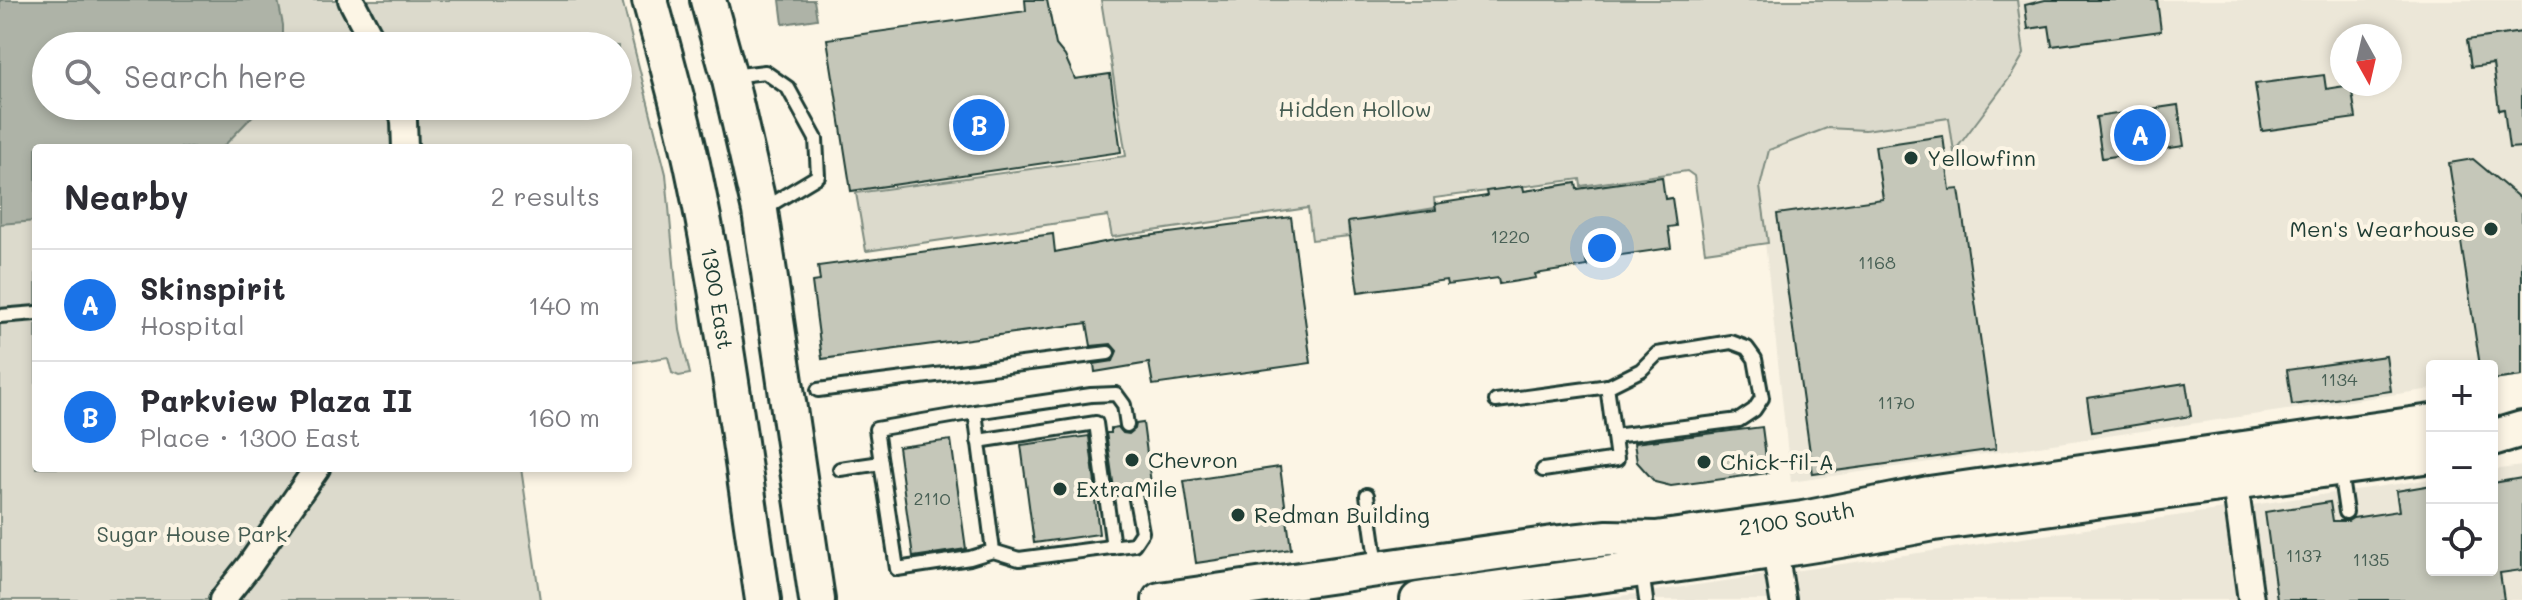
<!DOCTYPE html>
<html lang="en">
<head>
<meta charset="utf-8">
<style>
  body { margin:0; font-family:Mali,sans-serif; background:#f7f7f7; color:#2b2b33 }
  .controls { position:absolute; right:24px; bottom:24px; display:grid; overflow:hidden; border-radius:8px; box-shadow:0 4px 12px #0003 }
  .controls button { width:72px; height:72px; display:grid; place-items:center; padding:0; border:0; border-bottom:2px solid #e1e1e2; background:#fff; color:#2b2b33; font:40px sans-serif }
  .compass { position:absolute; left:2330px; top:24px; width:72px; height:72px; border-radius:50%; background:#fff; box-shadow:0 4px 12px #0003; rotate:172deg }
  .you { position:absolute; left:1602px; top:248px; width:28px; height:28px; margin:-20px; border:6px solid #fff; border-radius:50%; background:#1a73e8; box-shadow:0 0 0 12px #1a73e833 }
  .badge { display:grid; place-items:center; width:52px; height:52px; border-radius:50%; background:#1a73e8; color:#fff; font-size:26px; font-weight:700 }
  .pin { position:absolute; translate:-50% -50%; border:4px solid #fff; box-shadow:0 2px 8px #0006 }
  .list { margin:0; padding:0; list-style:none }
  h2 { display:flex; justify-content:space-between; align-items:center; height:104px; margin:0; padding:0 32px; font-size:34px }
  h2 small { font-size:26px; font-weight:400; color:#7c7c81 }
  .list li { display:grid; grid-template-columns:52px 1fr auto; gap:24px; align-items:center; box-sizing:border-box; height:112px; padding:0 32px; border-top:2px solid #e1e1e2 }
  .list b { display:block; font-size:30px; white-space:nowrap }
  .list p { margin:0; font-size:26px; white-space:nowrap; color:#7c7c81 }
  .list em { font-size:26px; font-style:normal; color:#7c7c81 }
  .icon { flex:none; width:44px; height:44px; fill:none; stroke:currentColor; stroke-width:2; stroke-linecap:round; stroke-linejoin:round }
  .map { position:relative; flex:none; width:2522px; height:600px; overflow:hidden }
  .search { position:absolute; background:#fff; box-shadow:0 4px 12px #0003; left:32px; top:32px; width:600px; height:88px; display:flex; align-items:center; gap:20px; box-sizing:border-box; padding:0 28px; border-radius:44px; color:#7c7c81; font-size:30px }
  .panel { position:absolute; background:#fff; box-shadow:0 4px 12px #0003; left:32px; top:144px; width:600px; height:328px; border-radius:8px }
  .map>svg:first-child { display:block }
  .built { fill:#ece7d8; fill-rule:evenodd }
  .green { fill:#dcdacc; stroke:#7e8c80; stroke-width:2; fill-rule:evenodd }
  .water { fill:#aeb3a7; stroke:#758479; stroke-width:2 }
  .building { fill:#c5c7b9; stroke:#1f3d34; stroke-width:2 }
  .lines { fill:none; stroke-linecap:round; stroke-linejoin:round }
  .lane-casing { stroke:#1f3d34; stroke-width:18 }
  .street-casing { stroke:#1f3d34; stroke-width:30 }
  .secondary-casing { stroke:#1f3d34; stroke-width:40 }
  .lane { stroke:#fcf5e5; stroke-width:12 }
  .street { stroke:#fcf5e5; stroke-width:24 }
  .secondary { stroke:#fcf5e5; stroke-width:34 }
  .poi-dot { fill:#1f3d34; stroke:#fcf5e5; stroke-width:3 }
  .labels { text-anchor:middle; stroke-width:8; stroke-linejoin:round; paint-order:stroke }
  .number-label { font-size:18px; fill:#486055 }
  .park-label { font-size:22px; fill:#455c52; stroke:#fcf5e5 }
  .poi-label { font-size:22px; fill:#1f3d34; stroke:#fcf5e5; text-anchor:start }
  .street-label { font-size:22px; fill:#1f3d34; stroke:#fcf5e5 }
</style>
</head>
<body>
<div class="map">
<svg width="2522" height="600" viewBox="0 0 2522 600">
  <rect width="100%" height="100%" fill="#fcf5e5"/>
  <filter id="ink" filterUnits="userSpaceOnUse"><feTurbulence type="fractalNoise" baseFrequency=".0125" numOctaves="2"/><feDisplacementMap in="SourceGraphic" scale="16" xChannelSelector="R" yChannelSelector="G"/><feConvolveMatrix kernelMatrix="1 2 1 2 8 2 1 2 1" color-interpolation-filters="sRGB"/></filter>
  <g filter="url(#ink)">
    <g class="built">
      <path d="M2017,0H2522V376L2492,380V366H2432V389L1791,482L1759,187L1769,150L1827,128L1865,130L1949,118L1954,151L1977,123L2024,54ZM2342,36H2390V84H2342Z"/>
      <path d="M2522,466V600H1593L2432,479V570H2492V470Z"/>
    </g>
    <g class="green">
      <path d="M0,0H622L666,174L680,330L690,374L679,376L672,373L668,357L628,363V148H36V468H521L540,600H0ZM46,46H618V106H46Z"/>
      <path d="M1101,0H2017L2024,54L2011,76L1954,152L1949,118L1865,130L1827,128L1769,150L1760,187L1768,243L1705,252L1694,176L1687,171L1581,186L1580,179L1434,198L1435,208L1348,222L1349,236L1312,240L1308,208L1112,237L1108,216L866,251L856,193L1126,156Z"/>
    </g>
    <g class="water">
      <path d="M0,0H278L283,25V46H46V106H262L222,148H36V221L0,224Z"/>
      <path d="M780,0H814L817,19L783,24Z"/>
    </g>
    <g class="building">
      <path d="M1025,0H1047L1056,45L1065,56L1075,79L1110,74L1121,152L851,191L827,39L1026,11Z"/>
      <path d="M2045,0H2157L2161,31L2052,46L2049,26L2028,29L2025,5Z"/>
      <path d="M2522,32V147L2509,148L2504,109L2499,110L2493,64L2471,67L2467,40Z"/>
      <path d="M2324,75L2326,89L2351,85L2356,118L2262,131L2255,84Z"/>
      <path d="M2178,105L2184,146L2102,158L2096,117Z"/>
      <path d="M1943,136L1950,190L1959,189L1996,449L1813,474L1777,214L1883,199L1875,146Z"/>
      <path d="M2473,159L2522,200V376L2492,380V366H2480L2449,163Z"/>
      <path d="M1662,177L1665,199L1672,198L1676,226L1668,227L1671,248L1586,260L1587,266L1535,274L1536,278L1499,284L1498,278L1447,285L1446,280L1358,292L1348,222L1436,210L1435,204L1487,196L1486,191L1523,186L1524,191L1576,183L1577,189Z"/>
      <path d="M1291,217L1311,363L1153,385L1149,363L1095,372L1094,364L1113,361L1117,351L1111,344L1091,346L1087,323L822,359L812,282L820,281L818,266L1053,234L1055,252L1109,241Z"/>
      <path d="M2386,356L2391,391L2292,405L2287,370Z"/>
      <path d="M2186,383L2191,416L2092,432L2087,398Z"/>
      <path d="M1143,423L1152,491L1144,492L1141,488L1134,485L1129,488L1126,495L1115,496L1106,433H1111V428L1118,427L1123,433L1129,434L1135,429L1136,424Z"/>
      <path d="M1762,427L1768,473L1671,486L1655,482L1637,462L1634,443Z"/>
      <path d="M1089,436L1097,499H1095L1099,534L1034,543L1021,445Z"/>
      <path d="M951,440L966,549L913,557L898,447Z"/>
      <path d="M1280,467L1291,549L1196,563L1184,481Z"/>
      <path d="M2522,478V570L2500,573L2504,600H2277L2265,512L2330,502L2333,521H2348L2353,518L2399,511L2396,491L2432,485V570H2492V483Z"/>
    </g>
    <g class="lines">
      <g class="lane-casing">
        <g id="lane">
          <path d="M731,76L765,72L788,88L816,139L818,176L763,209"/>
          <path d="M0,316L36,313"/>
          <path d="M818,390L1108,353"/>
          <path d="M1496,401L1609,386L1641,370L1657,354L1731,342L1747,348L1755,359L1762,398L1754,410L1739,420L1614,436"/>
          <path d="M975,412L1091,395L1116,394L1124,405L1127,425"/>
          <path d="M978,441L1096,423L1113,547"/>
          <path d="M881,463L897,569L970,558L993,551"/>
          <path d="M840,469L881,463L876,429L975,412L993,551L1019,559L1134,544L1142,532L1135,494"/>
          <path d="M1543,470L1617,459L1607,386"/>
          <path d="M2340,471L2346,512"/>
          <path d="M1367,495L1377,566"/>
          <path d="M1642,571L1646,600"/>
        </g>
      </g>
      <g class="street-casing">
        <g id="street">
          <path d="M351,0L375,46"/>
          <path d="M400,106L404,121L405,148"/>
          <path d="M2235,483L2251,600"/>
          <path d="M1775,550L1783,600"/>
          <path d="M222,600L249,566L317,468"/>
        </g>
      </g>
      <g class="secondary-casing">
        <g id="secondary">
          <path id="s1" d="M650,0C666,59 683,118 695,178C724,317 742,459 763,600"/>
          <path d="M708,0L729,76L760,211L817,600"/>
          <path d="M2492,438L2522,429"/>
          <path id="s2" d="M1160,600L1553,544L1608,538L1656,539L1803,519L1929,494L2432,422"/>
          <path d="M1418,600C1589,574 1763,557 1934,523L2432,455"/>
        </g>
      </g>
      <use href="#lane" class="lane"/>
      <use href="#street" class="street"/>
      <use href="#secondary" class="secondary"/>
    </g>
  </g>
  <g class="poi-dot">
    <circle cx="1911" cy="158" r="8"/>
    <circle cx="2491" cy="229" r="8"/>
    <circle cx="1132" cy="460" r="8"/>
    <circle cx="1704" cy="462" r="8"/>
    <circle cx="1060" cy="489" r="8"/>
    <circle cx="1238" cy="515" r="8"/>
  </g>
  <g class="labels">
    <g class="number-label">
      <text x="1510" y="243">1220</text>
      <text x="1877" y="269">1168</text>
      <text x="2339" y="386">1134</text>
      <text x="1896" y="409">1170</text>
      <text x="932" y="505">2110</text>
      <text x="2304" y="562">1137</text>
      <text x="2371" y="566">1135</text>
    </g>
    <g class="park-label">
      <text x="1355" y="117">Hidden Hollow</text>
      <text x="192" y="542">Sugar House Park</text>
    </g>
    <g class="poi-label">
      <text x="1927" y="166">Yellowfinn</text>
      <text x="2475" y="237" text-anchor="end">Men's Wearhouse</text>
      <text x="1148" y="468">Chevron</text>
      <text x="1720" y="470">Chick-fil-A</text>
      <text x="1076" y="497">ExtraMile</text>
      <text x="1254" y="523">Redman Building</text>
    </g>
    <g class="street-label">
      <text dy="8" stroke="none"><textPath href="#s1" startOffset="306">1300 East</textPath></text>
      <text dy="8" stroke="none"><textPath href="#s2" startOffset="642">2100 South</textPath></text>
    </g>
  </g>
</svg>
<div class="controls">
<button>+</button>
<button>−</button>
<button><svg class="icon" aria-label="locate" viewBox="0 0 24 24"><circle cx="12" cy="12" r="6"/><path d="M12 2v4M12 18v4M2 12h4M18 12h4"/></svg></button>
</div>
<svg class="compass" viewBox="-18 -18 36 36"><path d="M0-13l5 13h-10z" fill="#e53935"/><path d="M0 13l5-13h-10z" fill="#7c7c81"/></svg>
<div class="you"></div>
<div class="pin badge" style="left:2140px;top:135px">A</div>
<div class="pin badge" style="left:979px;top:125px">B</div>
<div class="search"><svg class="icon" aria-label="search" viewBox="0 0 24 24"><circle cx="10" cy="10" r="6"/><path d="M15 15l6 6"/></svg>Search here</div>
<section class="panel">
<h2>Nearby<small>2 results</small></h2>
<ul class="list">
<li><span class="badge">A</span><div><b>Skinspirit</b><p>Hospital</p></div><em>140 m</em></li>
<li><span class="badge">B</span><div><b>Parkview Plaza II</b><p>Place · 1300 East</p></div><em>160 m</em></li>
</ul>
</section>
</div>
</body>
</html>
